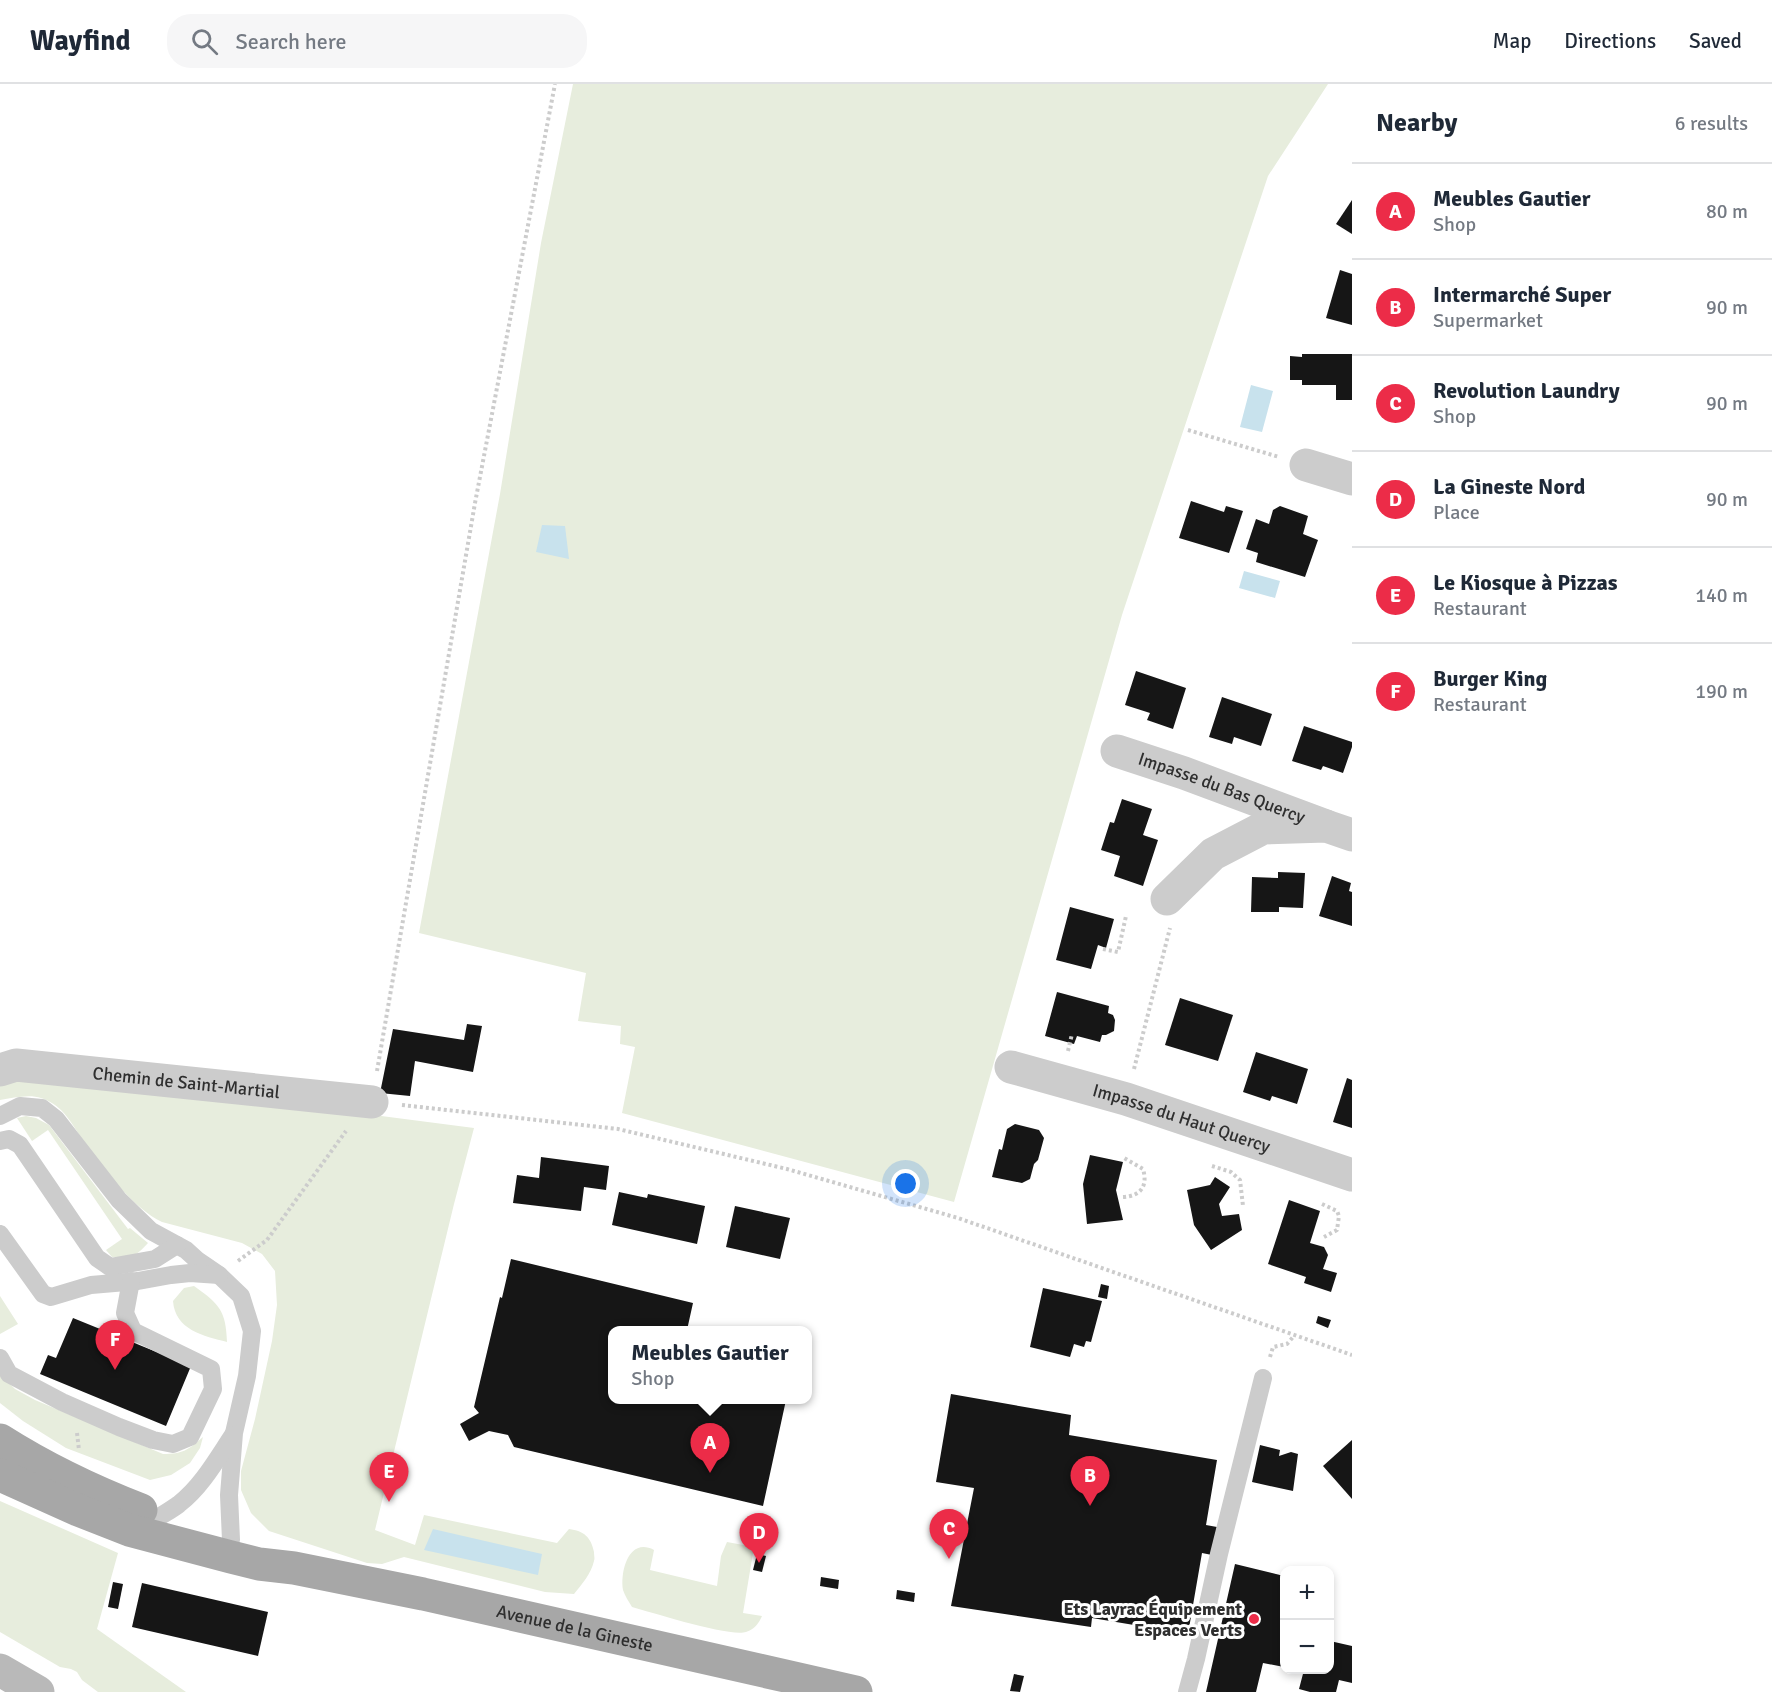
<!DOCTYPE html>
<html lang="en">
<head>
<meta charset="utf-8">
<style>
  body { margin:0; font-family:Signika,sans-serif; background:#f6f6f7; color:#1f2937 }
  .controls { position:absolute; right:18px; bottom:18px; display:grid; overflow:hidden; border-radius:12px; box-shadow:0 3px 9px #0003 }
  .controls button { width:54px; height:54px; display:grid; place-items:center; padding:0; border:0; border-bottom:2px solid #e0e1e3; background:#fff; color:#1f2937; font:30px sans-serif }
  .you { position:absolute; left:906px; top:1100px; width:21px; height:21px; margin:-15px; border:4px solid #fff; border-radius:50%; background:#1a73e8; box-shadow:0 0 0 9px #1a73e833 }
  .badge { display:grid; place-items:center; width:39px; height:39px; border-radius:50%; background:#ec2c48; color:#fff; font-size:20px; font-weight:700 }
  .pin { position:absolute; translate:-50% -50px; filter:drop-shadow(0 2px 3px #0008) }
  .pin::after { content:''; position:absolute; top:32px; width:21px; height:18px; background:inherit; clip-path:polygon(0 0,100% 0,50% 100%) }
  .popup { position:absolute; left:608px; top:1242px; width:204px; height:78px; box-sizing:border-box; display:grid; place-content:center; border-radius:12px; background:#fff; filter:drop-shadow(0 2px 4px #0005); font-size:20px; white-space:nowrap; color:#747a83 }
  .popup b { font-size:22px; color:#1f2937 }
  .popup::after { content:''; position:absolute; left:50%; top:100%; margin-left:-12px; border:12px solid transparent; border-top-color:#fff }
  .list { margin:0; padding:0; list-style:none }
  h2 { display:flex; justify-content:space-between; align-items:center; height:78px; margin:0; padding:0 24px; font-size:26px }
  h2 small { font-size:20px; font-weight:400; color:#747a83 }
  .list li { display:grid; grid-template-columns:39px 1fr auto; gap:18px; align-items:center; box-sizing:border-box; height:96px; padding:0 24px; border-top:2px solid #e0e1e3 }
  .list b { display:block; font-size:22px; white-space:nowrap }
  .list p { margin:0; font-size:20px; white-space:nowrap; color:#747a83 }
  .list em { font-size:20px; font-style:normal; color:#747a83 }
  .icon { flex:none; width:33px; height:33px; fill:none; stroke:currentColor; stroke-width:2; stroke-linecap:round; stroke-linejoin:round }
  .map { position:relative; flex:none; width:1352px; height:1608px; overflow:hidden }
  header { display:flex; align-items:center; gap:36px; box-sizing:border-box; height:84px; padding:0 30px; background:#fff; border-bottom:2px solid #e0e1e3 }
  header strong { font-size:28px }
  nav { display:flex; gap:33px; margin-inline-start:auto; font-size:21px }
  .search { width:420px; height:54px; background:#f6f6f7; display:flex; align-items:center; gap:15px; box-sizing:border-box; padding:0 21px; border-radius:24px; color:#747a83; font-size:22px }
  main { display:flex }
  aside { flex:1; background:#fff }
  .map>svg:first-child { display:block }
  .green { fill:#e7eddd }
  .water { fill:#c8e2ed }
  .building { fill:#161616 }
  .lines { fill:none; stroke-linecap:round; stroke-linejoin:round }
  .path { stroke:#ccc; stroke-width:4; stroke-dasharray:3 3; stroke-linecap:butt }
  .service { stroke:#ccc; stroke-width:18 }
  .minor { stroke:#ccc; stroke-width:33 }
  .secondary { stroke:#b9b9b9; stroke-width:33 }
  .primary { stroke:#a7a7a7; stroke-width:33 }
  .poi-dot { fill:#ec2c48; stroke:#fff; stroke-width:2 }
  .labels { text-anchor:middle; stroke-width:6; stroke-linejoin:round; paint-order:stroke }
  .street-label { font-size:18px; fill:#2f2f2f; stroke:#fff }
  .poi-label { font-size:18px; font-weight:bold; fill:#2f2f2f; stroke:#fff; text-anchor:end }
</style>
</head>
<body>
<header>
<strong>Wayfind</strong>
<div class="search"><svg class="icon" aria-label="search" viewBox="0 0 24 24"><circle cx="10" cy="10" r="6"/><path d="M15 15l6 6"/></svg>Search here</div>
<nav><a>Map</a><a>Directions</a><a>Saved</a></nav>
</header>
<main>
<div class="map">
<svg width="1352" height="1608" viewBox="0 0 1352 1608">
  <rect width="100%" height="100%" fill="#fff"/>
  <g class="green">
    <path d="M573,0H1328L1268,92L1122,531L954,1118L622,1029L635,963L620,960L621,942L578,937L586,889L419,849L500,410L541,159Z"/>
    <path d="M11,984L474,1044L454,1120L375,1446L415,1461L424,1431L557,1459L569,1445C584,1447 591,1453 594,1468C594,1472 595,1474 594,1477C591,1490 582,1500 574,1510L545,1508L404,1473L382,1480L367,1479L269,1447L251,1429L241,1406V1387L255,1335L272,1257L277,1221L275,1187L262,1170L242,1159L162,1138C134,1125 103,1085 85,1059C71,1040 65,1022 41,1014C29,1010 13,1014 0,1016V987Z"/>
    <path d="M26,1032L36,1034L49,1041L128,1145L130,1144L148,1159C135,1173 130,1176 112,1173L106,1166L122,1155L48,1046L32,1057L17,1034Z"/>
    <path d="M194,1202C219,1220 226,1226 227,1258C204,1252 175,1246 173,1217L184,1204Z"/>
    <path d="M0,1212L18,1240L0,1250Z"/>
    <path d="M0,1290L15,1305L35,1316L163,1370C183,1370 188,1366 203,1353L200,1364L190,1379L171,1391L150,1396L66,1364L23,1337L0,1319Z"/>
    <path d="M0,1417L118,1469L97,1545L186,1608H98L82,1596L77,1588L71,1585L60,1583L0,1548Z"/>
    <path d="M727,1458L754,1463L743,1529L762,1532C759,1539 755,1545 746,1548C729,1553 654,1529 632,1523C629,1518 625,1512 623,1506C620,1487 629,1453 654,1466L650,1486L717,1502L721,1472Z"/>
  </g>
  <g class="water">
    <path d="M1251,301L1273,307L1262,348L1240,343Z"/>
    <path d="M542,441L565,442L569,475L536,468Z"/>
    <path d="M1244,487L1280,497L1275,514L1239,504Z"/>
    <path d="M433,1445L542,1470L538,1491L424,1466Z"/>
  </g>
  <g class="building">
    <path d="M1352,116V150L1336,140Z"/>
    <path d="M1340,186L1352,190V241L1326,234Z"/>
    <path d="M1302,270H1352V316H1336V301H1302V296H1290V272L1302,273Z"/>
    <path d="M1191,417L1224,428L1226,422L1243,427L1229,469L1179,454Z"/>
    <path d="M1280,422L1308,432L1303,450L1318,456L1305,493L1256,478L1258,469L1246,465L1256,435L1269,440L1273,426Z"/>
    <path d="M1136,587L1186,604L1173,645L1147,636L1150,629L1125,621Z"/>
    <path d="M1222,613L1272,630L1261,662L1234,653L1232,660L1209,653Z"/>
    <path d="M1304,642L1352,658V663L1343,689L1323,682L1321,686L1292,677Z"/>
    <path d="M1122,715L1152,725L1143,751L1158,756L1143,802L1114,792L1120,772L1101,766L1110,738L1114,739Z"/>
    <path d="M1278,788L1305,789L1303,824L1279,823V828H1251L1252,793L1278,794Z"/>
    <path d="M1332,792L1351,799L1349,807L1352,808V842L1319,832Z"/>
    <path d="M1070,823L1114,835L1106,864L1098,861L1091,885L1056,876Z"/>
    <path d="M1057,908L1109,922L1108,929L1113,931L1115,936L1114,947L1106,951H1102L1100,958L1077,952L1074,960L1045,952Z"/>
    <path d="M1180,914L1233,931L1218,977L1165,961Z"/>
    <path d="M467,940L482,942L473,988L415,977L410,1012L380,1009L393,945L464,956Z"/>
    <path d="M1256,968L1308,985L1297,1020L1272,1012L1270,1017L1243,1008Z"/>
    <path d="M1347,994L1352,996V1044L1333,1038Z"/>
    <path d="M1015,1040L1039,1046L1044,1054L1038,1076L1034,1080L1030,1095L1022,1099L992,1093L999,1065L1002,1066L1007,1045Z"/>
    <path d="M1090,1071L1123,1078L1116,1106L1123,1136L1087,1140L1083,1100Z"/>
    <path d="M541,1073L609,1082L606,1106L584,1103L581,1127L513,1119L517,1091L539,1094Z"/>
    <path d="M1215,1093L1230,1103L1219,1120L1222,1132L1239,1130L1242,1146L1211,1166L1194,1141L1187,1106L1210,1101Z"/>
    <path d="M619,1108L647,1114L648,1110L705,1122L697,1160L612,1141Z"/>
    <path d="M1289,1116L1320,1127L1310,1159L1324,1163L1328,1171L1323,1185L1337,1189L1331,1208L1304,1199L1306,1193L1268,1180Z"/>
    <path d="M735,1122L790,1134L780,1175L726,1163Z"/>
    <path d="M511,1175L693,1219L687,1246H612V1316H786L763,1422L514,1363L508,1351L489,1347L469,1357L460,1340L479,1329L474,1323L500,1213L502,1214Z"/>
    <path d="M1101,1200L1109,1202L1107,1215L1098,1213Z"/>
    <path d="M1043,1204L1102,1217L1091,1258L1086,1257L1084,1263L1074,1260L1070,1273L1030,1263Z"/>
    <path d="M1318,1232L1331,1236L1328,1244L1316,1239Z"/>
    <path d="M73,1234L191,1282L166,1342L40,1290L48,1271L56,1274Z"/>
    <path d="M951,1310L1071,1331L1069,1351L1217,1376L1206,1441L1217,1443L1212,1471L1202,1469L1188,1550L1092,1534L1091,1543L951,1522L974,1404L936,1398Z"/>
    <path d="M1352,1356V1415L1323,1382Z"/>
    <path d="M1260,1361L1280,1366L1279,1372L1291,1368L1298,1370L1293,1407L1252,1398Z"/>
    <path d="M757,1470L766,1472L762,1488L753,1486Z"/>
    <path d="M1235,1480L1284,1492V1583L1263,1579L1256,1608H1206Z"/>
    <path d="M821,1493L839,1496L838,1505L820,1502Z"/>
    <path d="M113,1498L123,1500L118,1525L108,1523Z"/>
    <path d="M142,1499L268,1528L258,1572L132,1543Z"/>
    <path d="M897,1506L915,1509L914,1518L896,1515Z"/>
    <path d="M1330,1557L1352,1562V1599L1339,1596L1336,1608H1310L1299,1605L1304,1586H1330Z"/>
    <path d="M1014,1590L1024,1592L1020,1608L1010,1607Z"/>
  </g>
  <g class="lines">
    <g class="path">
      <path d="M1188,346L1279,373"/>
      <path d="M1103,865L1118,868L1126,832"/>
      <path d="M1068,967L1072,950"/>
      <path d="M1134,985L1170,844"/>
      <path d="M377,987L475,419L555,0"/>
      <path d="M402,1021L618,1045L787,1085L958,1134L1352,1271"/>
      <path d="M1212,1082L1231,1088L1240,1096L1243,1122"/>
      <path d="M1123,1113C1141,1112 1148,1102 1143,1085L1124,1074"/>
      <path d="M1322,1120L1337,1127L1339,1132L1337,1146L1324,1153"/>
      <path d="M238,1177L267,1156L346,1047"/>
      <path d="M1270,1273L1273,1263L1287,1260L1294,1252"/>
      <path d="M77,1349L79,1366"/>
    </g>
    <g class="service">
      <path d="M0,1032L20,1022L42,1024L56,1035L119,1116L151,1147L186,1166L197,1176L219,1191L241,1212L252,1247L247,1292L234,1349L229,1411L231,1456"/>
      <path d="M0,1057L9,1055L20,1061L97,1174L110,1183L155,1175L177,1161"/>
      <path d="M0,1150L43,1210L51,1213L91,1201L138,1197L171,1191L190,1189L219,1191"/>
      <path d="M0,1274L9,1290L62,1318L119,1343L153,1356L173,1360L190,1353L213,1305L211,1285L133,1247L125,1229L131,1197"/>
      <path d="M159,1433C165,1429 173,1425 179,1420C202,1402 217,1375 233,1351"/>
      <path d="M1187,1608L1196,1575L1219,1470L1263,1294"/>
    </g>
    <g class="minor">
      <path d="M1306,381L1352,395"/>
      <path id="s1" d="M1117,667L1184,689L1326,742"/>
      <path d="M1167,815L1213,770L1263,744L1326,742L1352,751"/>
      <path id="s2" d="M1011,983L1126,1015L1352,1091"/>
      <path id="s3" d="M0,986L16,981L372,1018"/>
    </g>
    <path class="secondary" d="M0,1586L38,1608"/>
    <g class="primary">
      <path d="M0,1356C44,1384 92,1407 141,1426"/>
      <path id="s4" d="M0,1391L78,1426L129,1446L231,1473L259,1480L294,1484L423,1510L856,1608"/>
    </g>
  </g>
  <circle class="poi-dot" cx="1254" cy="1535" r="6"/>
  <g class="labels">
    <g class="street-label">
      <text dy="6" stroke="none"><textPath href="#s1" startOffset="111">Impasse du Bas Quercy</textPath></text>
      <text dy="6" stroke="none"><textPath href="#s3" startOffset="188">Chemin de Saint-Martial</textPath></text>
      <text dy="6" stroke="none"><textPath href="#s2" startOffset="178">Impasse du Haut Quercy</textPath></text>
      <text dy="6" stroke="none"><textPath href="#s4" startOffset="597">Avenue de la Gineste</textPath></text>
    </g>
    <g class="poi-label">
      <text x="1242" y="1531">Ets Layrac Équipement<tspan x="1242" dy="21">Espaces Verts</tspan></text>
    </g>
  </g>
</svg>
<div class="controls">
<button>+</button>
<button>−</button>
</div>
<div class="you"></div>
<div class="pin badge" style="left:710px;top:1389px">A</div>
<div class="popup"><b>Meubles Gautier</b>Shop</div>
<div class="pin badge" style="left:1090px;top:1422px">B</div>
<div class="pin badge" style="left:949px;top:1475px">C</div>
<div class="pin badge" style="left:759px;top:1479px">D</div>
<div class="pin badge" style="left:389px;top:1418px">E</div>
<div class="pin badge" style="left:115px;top:1286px">F</div>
</div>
<aside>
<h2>Nearby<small>6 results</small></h2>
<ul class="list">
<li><span class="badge">A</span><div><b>Meubles Gautier</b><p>Shop</p></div><em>80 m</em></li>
<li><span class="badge">B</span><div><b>Intermarché Super</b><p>Supermarket</p></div><em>90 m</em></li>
<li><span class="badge">C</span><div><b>Revolution Laundry</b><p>Shop</p></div><em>90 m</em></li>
<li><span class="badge">D</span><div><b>La Gineste Nord</b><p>Place</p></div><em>90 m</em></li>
<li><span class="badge">E</span><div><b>Le Kiosque à Pizzas</b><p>Restaurant</p></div><em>140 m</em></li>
<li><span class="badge">F</span><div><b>Burger King</b><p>Restaurant</p></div><em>190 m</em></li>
</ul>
</aside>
</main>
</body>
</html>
